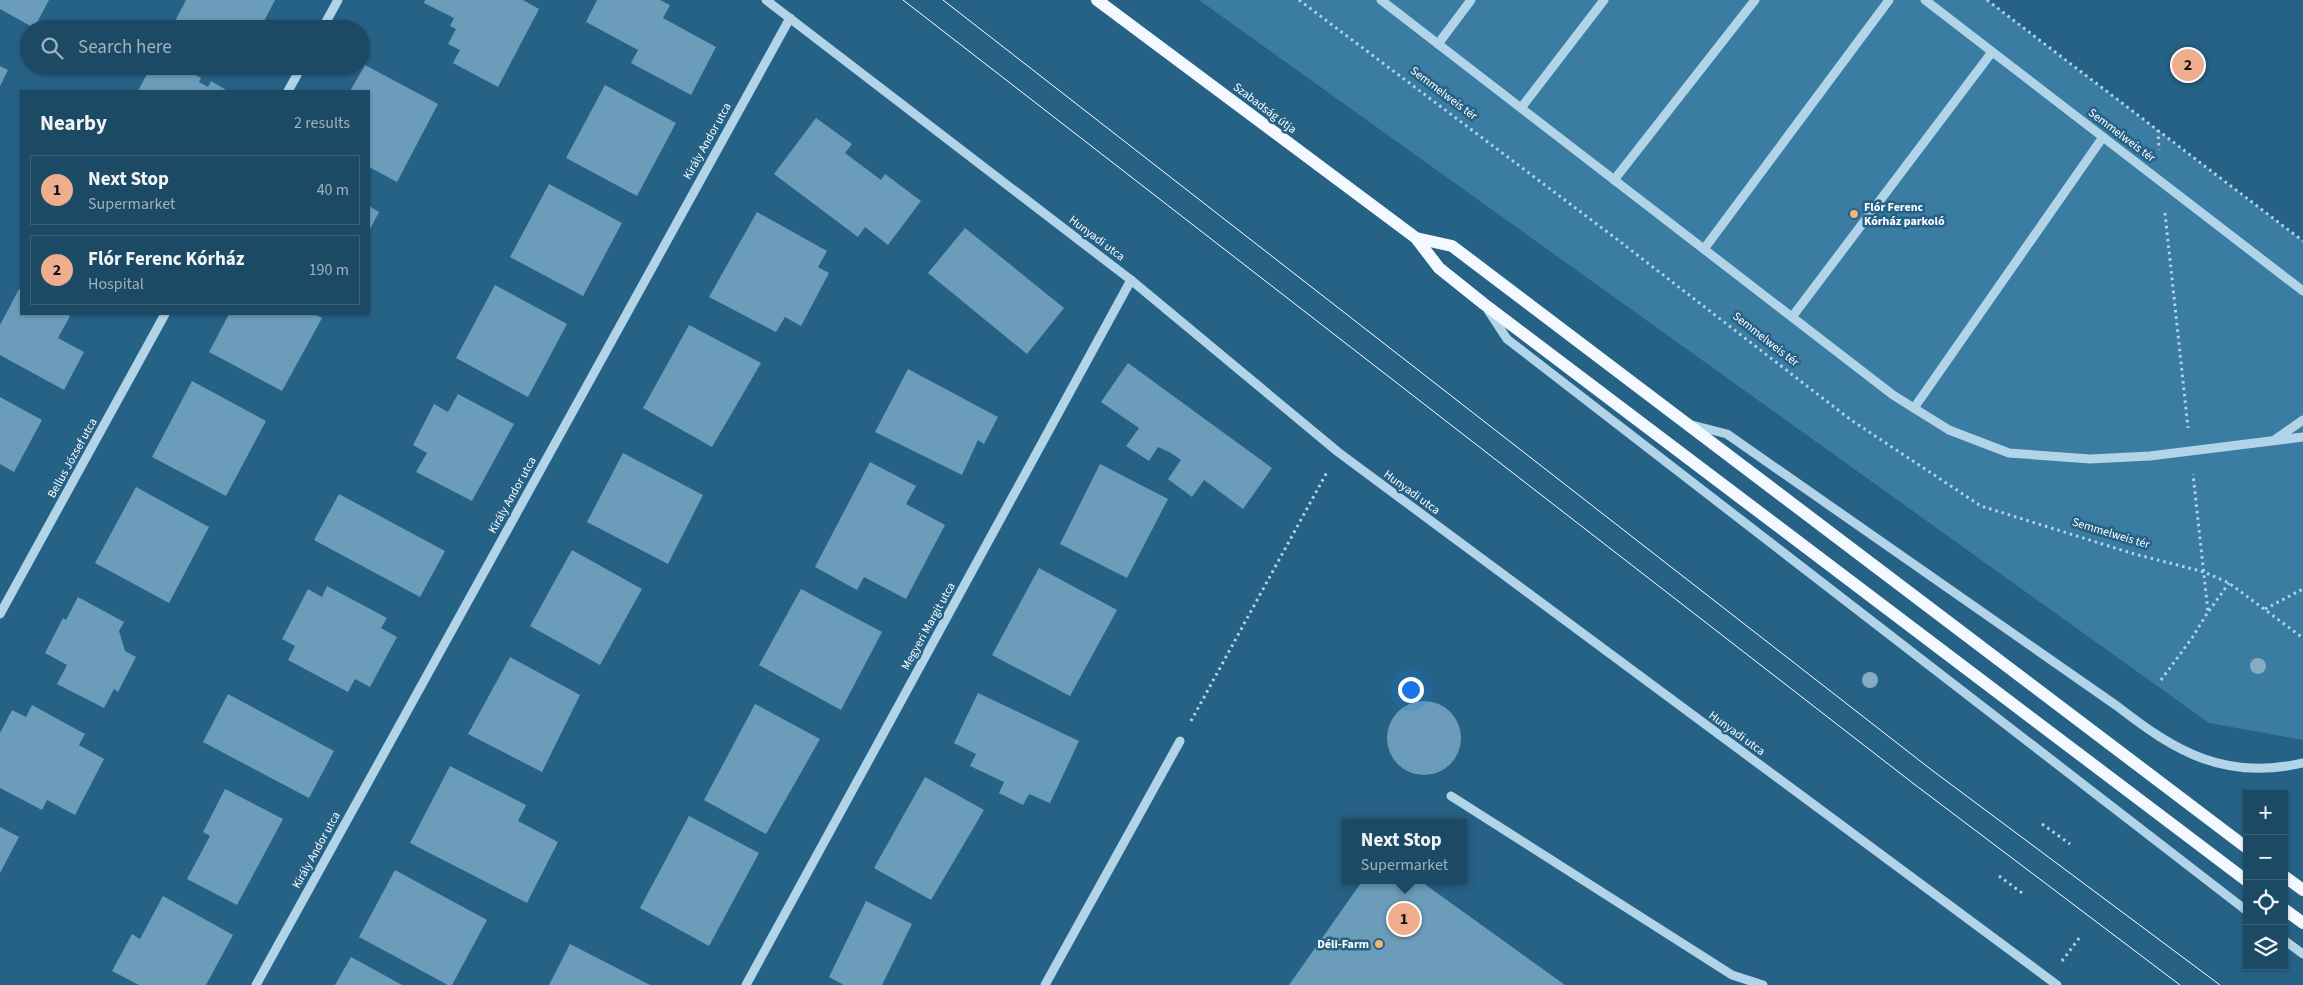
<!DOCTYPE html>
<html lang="en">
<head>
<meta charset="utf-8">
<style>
  body { margin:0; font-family:"Source Sans 3",sans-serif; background:#25506a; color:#f1f3f6 }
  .controls { position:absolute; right:15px; bottom:15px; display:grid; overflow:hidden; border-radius:0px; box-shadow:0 1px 4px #0004 }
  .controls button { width:45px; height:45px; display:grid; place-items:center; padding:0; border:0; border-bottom:1px solid #3a6178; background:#1c4964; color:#f1f3f6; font:25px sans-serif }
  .you { position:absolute; left:1410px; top:689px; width:18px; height:18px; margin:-12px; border:4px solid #fff; border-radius:50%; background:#1a73e8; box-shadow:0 0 0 8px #1a73e833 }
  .badge { display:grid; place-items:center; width:32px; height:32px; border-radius:50%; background:#eead8d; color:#111; font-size:16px; font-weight:700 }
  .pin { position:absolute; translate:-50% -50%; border:2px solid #fff; box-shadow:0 1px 5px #0006 }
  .popup { position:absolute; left:1342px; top:819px; width:125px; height:65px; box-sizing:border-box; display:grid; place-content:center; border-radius:0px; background:#1c4964; filter:drop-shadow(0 1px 4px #0005); font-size:16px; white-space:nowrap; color:#a0b2bf }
  .popup b { font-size:19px; color:#f1f3f6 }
  .popup::after { content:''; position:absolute; left:50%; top:100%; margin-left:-10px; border:10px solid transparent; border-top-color:#1c4964 }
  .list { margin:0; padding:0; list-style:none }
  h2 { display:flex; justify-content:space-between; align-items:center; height:65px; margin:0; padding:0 20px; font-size:21px }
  h2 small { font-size:16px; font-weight:400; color:#a0b2bf }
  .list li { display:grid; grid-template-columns:32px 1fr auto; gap:15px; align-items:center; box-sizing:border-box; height:70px; margin:0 10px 10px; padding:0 10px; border:1px solid #3a6178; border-radius:0px }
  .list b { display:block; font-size:19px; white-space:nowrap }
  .list p { margin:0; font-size:16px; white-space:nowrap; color:#a0b2bf }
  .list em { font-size:16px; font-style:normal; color:#a0b2bf }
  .icon { flex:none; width:28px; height:28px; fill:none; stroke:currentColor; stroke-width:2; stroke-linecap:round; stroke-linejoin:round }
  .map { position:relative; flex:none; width:2303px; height:985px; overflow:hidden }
  .search { position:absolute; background:#1c4964; box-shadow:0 1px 4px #0004; left:20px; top:20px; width:350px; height:55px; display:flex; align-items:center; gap:12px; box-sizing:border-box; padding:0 18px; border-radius:28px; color:#a0b2bf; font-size:19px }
  .panel { position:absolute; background:#1c4964; box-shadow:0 1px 4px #0004; left:20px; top:90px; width:350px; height:225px; border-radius:0px }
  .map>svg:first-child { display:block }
  .green { fill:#3b7ca2 }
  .building { fill:#6b9dba }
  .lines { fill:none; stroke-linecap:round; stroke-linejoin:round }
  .path { stroke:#b1d4e8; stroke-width:3; stroke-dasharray:2.5 4; stroke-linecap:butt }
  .minor { stroke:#b1d4e8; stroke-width:9 }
  .major { stroke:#f3f9fe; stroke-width:12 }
  .tram { stroke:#fff; stroke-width:1 }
  .tree { fill:#86acc4 }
  .poi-dot { fill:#f1b776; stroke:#266186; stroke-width:2 }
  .labels { text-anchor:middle; stroke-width:5; stroke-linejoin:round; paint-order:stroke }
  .street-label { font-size:12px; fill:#fff; stroke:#266186 }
  .poi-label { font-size:12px; font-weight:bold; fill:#fff; stroke:#266186; text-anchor:start }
</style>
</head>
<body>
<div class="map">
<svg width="2303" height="985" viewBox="0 0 2303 985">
  <rect width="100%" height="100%" fill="#266186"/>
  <path class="green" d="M1199,0H1987L2303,241V740L2209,723Z"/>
  <g class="building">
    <path d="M0,0H49L34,28L0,9Z"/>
    <path d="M186,0H275L260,29H176L172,27Z"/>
    <path d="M425,0H523L539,9L498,87L453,63L460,50L448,44L456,29L450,26L454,18L424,3Z"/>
    <path d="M597,0H660L670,5L663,18L716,47L691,95L631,63L638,50L586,22Z"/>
    <path d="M365,65L438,104L397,182L369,167V91H350Z"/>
    <path d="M0,66L8,70L0,86Z"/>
    <path d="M151,66H180L201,78L199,82L208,87L211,81L226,90L138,91Z"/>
    <path d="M605,85L676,123L637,196L566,158Z"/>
    <path d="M816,118L852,144L845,153L881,180L885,174L921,201L888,245L865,227L858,237L774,174Z"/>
    <path d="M549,184L622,223L583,296L510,257Z"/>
    <path d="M369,206L379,212L369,231Z"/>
    <path d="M757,212L827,251L818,267L829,273L801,326L785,317L776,332L709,297Z"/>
    <path d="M965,228L1064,308L1027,354L928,273Z"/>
    <path d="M495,285L567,324L528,397L456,358Z"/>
    <path d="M19,289L21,290V314H66L70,316L58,338L84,352L64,390L0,355V325Z"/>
    <path d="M229,314H314L322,318L282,391L209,352Z"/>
    <path d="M689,325L761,363L712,447L643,408Z"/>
    <path d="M1128,363L1272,468L1243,509L1204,480L1192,497L1168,479L1181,460L1171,453L1158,447L1149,461L1126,446L1139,428L1101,402Z"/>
    <path d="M908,369L998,417L984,444L978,440L962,475L875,432Z"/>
    <path d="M192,381L266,421L226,496L152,457Z"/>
    <path d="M458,394L514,424L472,501L416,472L427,453L413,445L434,404L448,412Z"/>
    <path d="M0,397L42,420L14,472L0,464Z"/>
    <path d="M623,453L703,495L668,564L587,522Z"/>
    <path d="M870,462L916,486L906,504L945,525L906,599L864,577L857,590L815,567Z"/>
    <path d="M1100,464L1168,499L1127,578L1060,544Z"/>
    <path d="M136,487L209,527L169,603L95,563Z"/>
    <path d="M339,494L445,551L420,597L314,540Z"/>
    <path d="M572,550L642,589L600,665L530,626Z"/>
    <path d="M1039,568L1117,610L1070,696L992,655Z"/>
    <path d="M327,586L387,618L381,628L397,637L370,687L355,679L348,692L288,660L295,646L282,639L308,589L322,597Z"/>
    <path d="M801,589L882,632L841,710L759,665Z"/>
    <path d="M78,597L124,622L119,631L125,651L136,657L118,692L114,689L104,708L57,684L67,665L45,653L63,618L66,620Z"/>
    <path d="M510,657L580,695L542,772L468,734Z"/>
    <path d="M978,693L1079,741L1050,803L1029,794L1023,805L999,793L1004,782L970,766L976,754L954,743Z"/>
    <path d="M228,694L334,751L309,798L203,742Z"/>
    <circle cx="1424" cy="738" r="37"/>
    <path d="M755,704L820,739L766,834L704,800Z"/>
    <path d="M32,705L85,734L79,745L104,759L75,815L47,800L42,810L0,788V733L12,710L26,717Z"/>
    <path d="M450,766L526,805L518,821L558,842L527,903L410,843Z"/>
    <path d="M925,777L984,810L931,900L874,868Z"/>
    <path d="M225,789L283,819L237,905L187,879L210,836L203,832Z"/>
    <path d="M689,816L759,853L709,946L640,908Z"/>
    <path d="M0,827L19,837L0,873Z"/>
    <path d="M395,870L487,920L452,985H448L359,937Z"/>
    <path d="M1363,880H1419L1565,985H1289Z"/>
    <path d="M163,896L233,935L206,985H139L112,971L132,934L140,939Z"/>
    <path d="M866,901L912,924L882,985H844L829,977Z"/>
    <path d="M570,944L650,985H549Z"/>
    <path d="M351,957L402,985H335Z"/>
  </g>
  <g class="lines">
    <g class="path">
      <path d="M1299,0L1614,237L1851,420L1981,506L2131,553L2204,572L2229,583L2303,638"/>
      <path d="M1987,0L2303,241"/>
      <path d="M2158,130L2159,150"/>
      <path d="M2165,213L2188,428"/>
      <path d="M2265,609L2303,589"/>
      <path d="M2209,611L2229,583"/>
      <path d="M2161,680L2192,638L2208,612L2193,474"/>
      <path d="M1191,721L1327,472"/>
      <path d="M2042,824L2070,844"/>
      <path d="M1999,876L2025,895"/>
      <path d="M2062,961L2080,937"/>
    </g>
    <g class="minor">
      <path d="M766,0L1131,280L1338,452L2057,985"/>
      <path d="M1381,0L1893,395L1949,430L2009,453L2090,459L2150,456L2303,437"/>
      <path d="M1925,0L2303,291"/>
      <path d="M322,29L338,0"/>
      <path d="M1438,44L1471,0"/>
      <path d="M288,91L302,66"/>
      <path d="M1521,108L1604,0"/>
      <path d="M1614,180L1755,0"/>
      <path d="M1704,249L1889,0"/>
      <path d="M1488,310L1507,339L2247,911"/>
      <path d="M1792,317L1992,52"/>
      <path d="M1914,408L2103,137"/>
      <path d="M1692,425L1727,434L2117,706C2176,752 2225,781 2303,763"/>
      <path d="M2276,439L2303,420"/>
      <path d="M0,614L165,314"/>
      <path d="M1451,796L1732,975L1763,985"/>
      <path d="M2284,940L2303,954"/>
      <path d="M256,985L790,18"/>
      <path d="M746,985L1131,280"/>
      <path d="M1045,985L1180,741"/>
    </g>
    <g class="major">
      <path d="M1097,0L1416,238L1439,268L1484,304L2247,881"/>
      <path d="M1416,238L1452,246L2247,848"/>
      <path d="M2284,876L2303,890"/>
      <path d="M2284,909L2303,923"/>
    </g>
    <g class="tram">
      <path d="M903,0L1914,784L2180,985"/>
      <path d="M943,0L1933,771L2220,985"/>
    </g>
  </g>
  <g class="tree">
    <circle cx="2258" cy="666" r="8"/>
    <circle cx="1870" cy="680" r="8"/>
  </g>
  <g class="poi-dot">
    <circle cx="1854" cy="214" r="5"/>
    <circle cx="1379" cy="944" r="5"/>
  </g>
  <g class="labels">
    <g class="street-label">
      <text transform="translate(1444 93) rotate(37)" y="4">Semmelweis tér</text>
      <text transform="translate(1265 108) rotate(37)" y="4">Szabadság útja</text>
      <text transform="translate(2122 135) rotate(37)" y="4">Semmelweis tér</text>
      <text transform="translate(707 141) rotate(-61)" y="4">Király Andor utca</text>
      <text transform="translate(1097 238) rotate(37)" y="4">Hunyadi utca</text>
      <text transform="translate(1766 339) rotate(38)" y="4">Semmelweis tér</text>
      <text transform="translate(72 458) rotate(-61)" y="4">Bellus József utca</text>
      <text transform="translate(1412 492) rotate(36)" y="4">Hunyadi utca</text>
      <text transform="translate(512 495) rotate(-61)" y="4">Király Andor utca</text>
      <text transform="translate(2111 533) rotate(17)" y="4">Semmelweis tér</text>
      <text transform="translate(928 626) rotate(-61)" y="4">Megyeri Margit utca</text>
      <text transform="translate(1737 733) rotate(36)" y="4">Hunyadi utca</text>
      <text transform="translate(316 850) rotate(-61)" y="4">Király Andor utca</text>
    </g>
    <g class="poi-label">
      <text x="1864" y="211">Flór Ferenc<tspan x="1864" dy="14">Kórház parkoló</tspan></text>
      <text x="1369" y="948" text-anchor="end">Déli-Farm</text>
    </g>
  </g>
</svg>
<div class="controls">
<button>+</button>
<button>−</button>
<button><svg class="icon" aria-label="locate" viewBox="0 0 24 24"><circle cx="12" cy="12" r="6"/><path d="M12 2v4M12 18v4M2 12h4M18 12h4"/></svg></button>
<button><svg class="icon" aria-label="layers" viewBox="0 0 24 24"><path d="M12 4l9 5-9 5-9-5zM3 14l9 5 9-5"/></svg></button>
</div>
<div class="you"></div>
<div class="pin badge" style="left:1404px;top:919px">1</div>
<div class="popup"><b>Next Stop</b>Supermarket</div>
<div class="pin badge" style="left:2188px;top:65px">2</div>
<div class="search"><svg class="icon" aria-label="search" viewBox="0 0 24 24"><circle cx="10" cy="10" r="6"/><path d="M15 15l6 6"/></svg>Search here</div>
<section class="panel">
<h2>Nearby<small>2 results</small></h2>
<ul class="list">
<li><span class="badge">1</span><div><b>Next Stop</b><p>Supermarket</p></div><em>40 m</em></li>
<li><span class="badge">2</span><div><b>Flór Ferenc Kórház</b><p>Hospital</p></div><em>190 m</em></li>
</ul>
</section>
</div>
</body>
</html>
